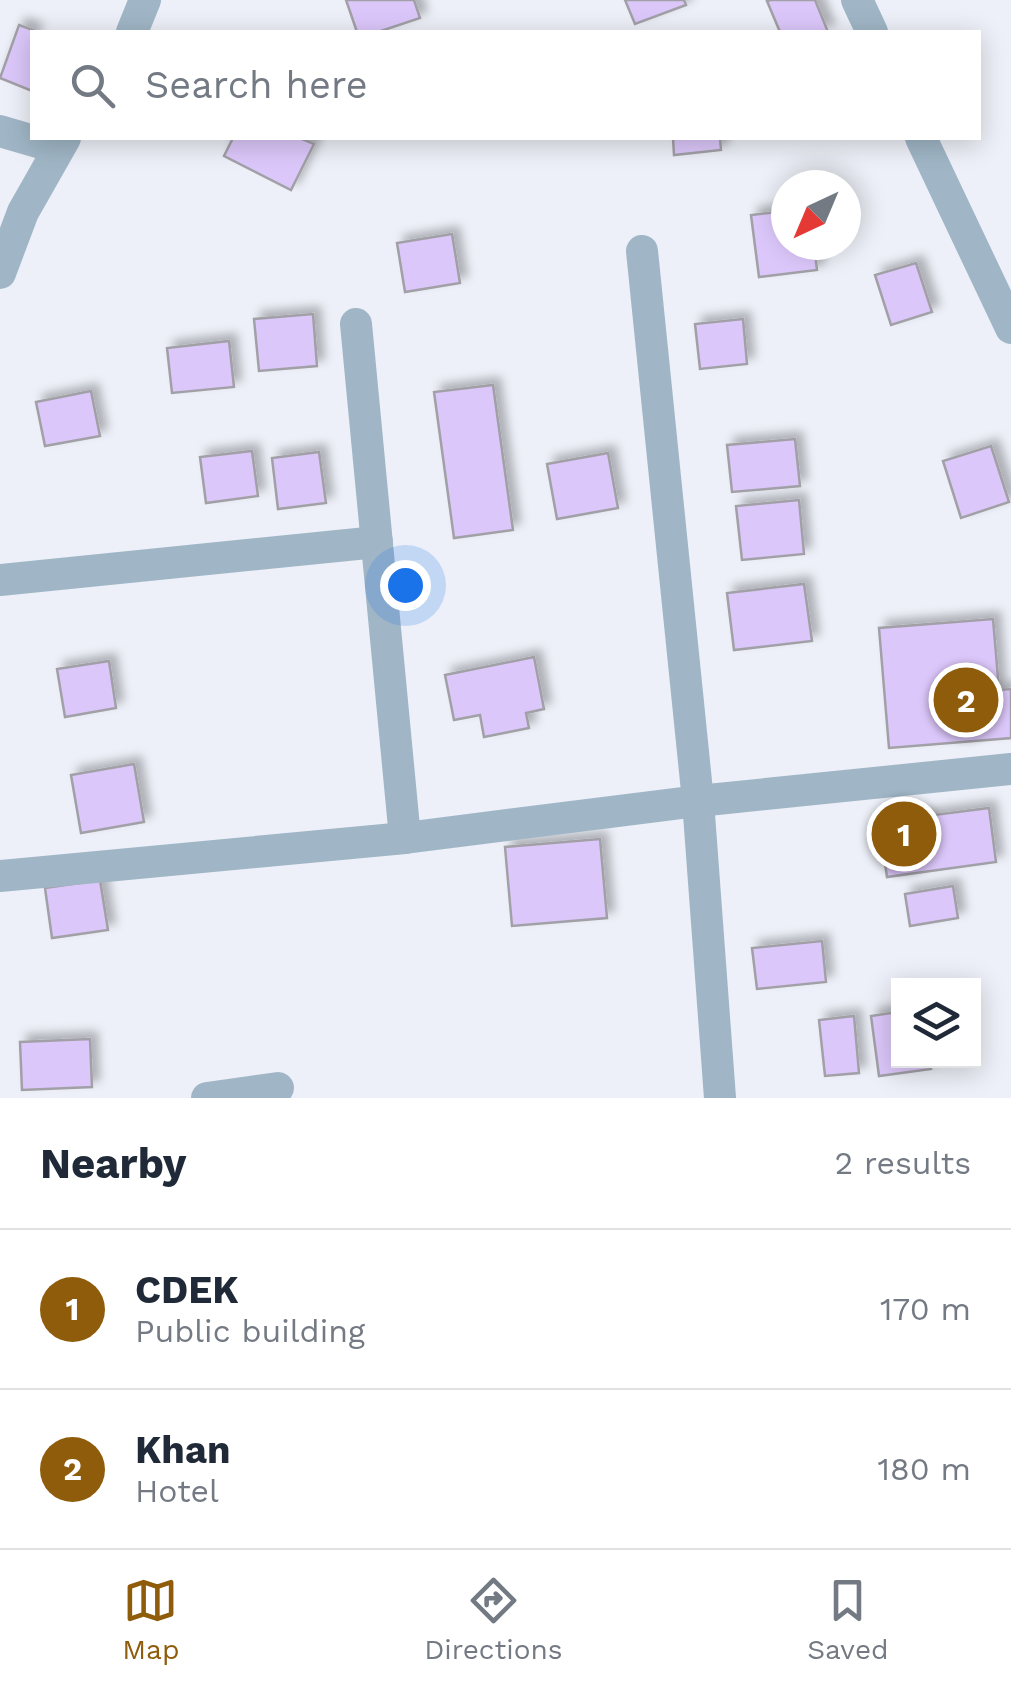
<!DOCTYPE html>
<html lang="en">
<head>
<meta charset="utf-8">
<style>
  body { margin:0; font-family:"Work Sans",sans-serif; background:#f2f2f3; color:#1f2937 }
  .controls { position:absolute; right:30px; bottom:30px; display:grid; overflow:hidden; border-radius:0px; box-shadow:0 5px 25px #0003 }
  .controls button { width:90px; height:90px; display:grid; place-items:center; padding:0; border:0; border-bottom:2px solid #e0e1e3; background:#fff; color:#1f2937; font:50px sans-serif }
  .compass { position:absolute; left:771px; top:170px; width:90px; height:90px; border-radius:50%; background:#fff; box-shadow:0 5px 25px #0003; rotate:224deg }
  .you { position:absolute; left:405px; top:585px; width:35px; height:35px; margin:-25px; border:8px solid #fff; border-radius:50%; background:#1a73e8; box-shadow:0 0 0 15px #1a73e833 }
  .badge { display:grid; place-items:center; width:65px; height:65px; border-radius:50%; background:#8f5c0b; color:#fff; font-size:32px; font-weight:700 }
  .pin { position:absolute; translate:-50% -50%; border:5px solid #fff; box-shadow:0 2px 10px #0006 }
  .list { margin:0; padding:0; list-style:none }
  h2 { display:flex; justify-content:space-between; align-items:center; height:130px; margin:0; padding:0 40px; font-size:42px }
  h2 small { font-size:32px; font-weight:400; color:#747a83 }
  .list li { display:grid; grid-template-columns:65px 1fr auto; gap:30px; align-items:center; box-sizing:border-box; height:160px; padding:0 40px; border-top:2px solid #e0e1e3 }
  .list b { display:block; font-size:38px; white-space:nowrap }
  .list p { margin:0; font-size:32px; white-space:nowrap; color:#747a83 }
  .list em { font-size:32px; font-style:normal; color:#747a83 }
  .icon { flex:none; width:55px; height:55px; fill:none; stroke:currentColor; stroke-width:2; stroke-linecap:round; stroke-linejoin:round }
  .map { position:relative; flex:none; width:1011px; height:1098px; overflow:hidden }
  .search { position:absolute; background:#fff; box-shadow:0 5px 25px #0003; left:30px; right:30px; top:30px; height:110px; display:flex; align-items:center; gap:25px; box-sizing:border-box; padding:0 35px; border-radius:0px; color:#747a83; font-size:38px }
  .sheet { height:450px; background:#fff }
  nav { display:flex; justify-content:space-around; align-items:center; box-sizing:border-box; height:140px; border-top:2px solid #e0e1e3; background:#fff; font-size:28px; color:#747a83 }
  nav a { display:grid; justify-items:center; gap:5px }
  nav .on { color:#8f5c0b }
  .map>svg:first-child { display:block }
  .building { fill:#dcc7fa; stroke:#a2a0a7; stroke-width:2.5; filter:url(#shadow) }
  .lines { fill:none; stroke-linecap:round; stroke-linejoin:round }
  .minor { stroke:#a0b6c6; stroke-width:32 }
</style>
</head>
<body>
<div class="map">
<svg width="1011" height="1098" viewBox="0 0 1011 1098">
  <defs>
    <filter id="shadow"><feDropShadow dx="7" dy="-7" stdDeviation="5" flood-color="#0004"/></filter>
  </defs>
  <rect width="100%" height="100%" fill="#edf0f8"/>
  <g class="building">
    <path d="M346,0H414L420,18L378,32H357Z"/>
    <path d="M625,0H684L686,5L635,24Z"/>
    <path d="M771,0H815L828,32H780L767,1Z"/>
    <path d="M19,25L38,32H32V91L0,78Z"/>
    <path d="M233,138H300L314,144L291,190L224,156Z"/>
    <path d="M673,138H720L721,150L674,155Z"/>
    <path d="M786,211V245H814L817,270L759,277L751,215Z"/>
    <path d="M452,234L460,283L405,292L397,243Z"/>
    <path d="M916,263L932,312L891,325L875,275Z"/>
    <path d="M313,314L317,366L259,371L254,319Z"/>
    <path d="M743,319L747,364L700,369L695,324Z"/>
    <path d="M229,341L234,387L172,393L167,348Z"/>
    <path d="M493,385L513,530L454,538L434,392Z"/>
    <path d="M91,391L100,436L45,446L36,402Z"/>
    <path d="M795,439L800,486L732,492L727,445Z"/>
    <path d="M991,446L1009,502L961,518L943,461Z"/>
    <path d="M252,451L258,496L206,503L200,457Z"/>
    <path d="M319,452L326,503L278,509L272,458Z"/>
    <path d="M608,453L618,508L557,519L547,464Z"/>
    <path d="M799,500L804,554L742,560L736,506Z"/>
    <path d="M804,584L812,641L734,650L727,593Z"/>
    <path d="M993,619L999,690L1011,689V738L889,748L879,628Z"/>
    <path d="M534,657L544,709L526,713L529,728L484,737L480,715L454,720L445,675Z"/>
    <path d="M109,661L116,708L65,717L57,669Z"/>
    <path d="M134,764L144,822L81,833L71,775Z"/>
    <path d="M989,808L996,862L887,877L879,822Z"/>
    <path d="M600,839L607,918L512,926L505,847Z"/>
    <path d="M100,880L108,930L52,938L45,888Z"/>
    <path d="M953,886L958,918L910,926L905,894Z"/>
    <path d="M822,941L826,982L757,989L752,948Z"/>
    <path d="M898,1012V1060H929L931,1069L879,1076L871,1016Z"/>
    <path d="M854,1016L859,1073L825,1076L819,1020Z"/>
    <path d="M90,1039L92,1087L22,1090L20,1042Z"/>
  </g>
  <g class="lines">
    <g class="minor">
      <path d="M857,0L872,32"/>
      <path d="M132,32L145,0"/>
      <path d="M0,131L58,148"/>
      <path d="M921,138L1011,328"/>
      <path d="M642,251L698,801L720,1098"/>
      <path d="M0,273L23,212L65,138"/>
      <path d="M356,324L405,838"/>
      <path d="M0,580L377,542"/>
      <path d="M0,876L405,838L698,801L1011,769"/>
      <path d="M207,1098L278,1088"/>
    </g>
  </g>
</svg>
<div class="controls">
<button><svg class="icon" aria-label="layers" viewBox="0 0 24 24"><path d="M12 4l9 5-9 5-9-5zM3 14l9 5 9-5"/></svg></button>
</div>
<svg class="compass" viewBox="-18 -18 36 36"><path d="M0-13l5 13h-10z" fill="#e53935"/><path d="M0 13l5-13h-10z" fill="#747a83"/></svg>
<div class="you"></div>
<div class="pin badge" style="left:904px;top:834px">1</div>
<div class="pin badge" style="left:966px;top:700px">2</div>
<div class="search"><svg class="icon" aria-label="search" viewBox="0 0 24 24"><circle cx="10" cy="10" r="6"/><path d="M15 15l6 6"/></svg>Search here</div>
</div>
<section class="sheet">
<h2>Nearby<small>2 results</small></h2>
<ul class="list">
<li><span class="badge">1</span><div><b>CDEK</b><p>Public building</p></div><em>170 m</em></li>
<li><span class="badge">2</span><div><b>Khan</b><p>Hotel</p></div><em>180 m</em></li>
</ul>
</section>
<nav>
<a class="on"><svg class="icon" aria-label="map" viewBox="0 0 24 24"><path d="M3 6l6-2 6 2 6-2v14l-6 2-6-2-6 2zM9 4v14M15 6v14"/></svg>Map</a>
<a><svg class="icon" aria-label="directions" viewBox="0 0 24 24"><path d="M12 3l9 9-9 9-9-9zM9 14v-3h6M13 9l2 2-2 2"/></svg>Directions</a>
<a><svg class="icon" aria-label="saved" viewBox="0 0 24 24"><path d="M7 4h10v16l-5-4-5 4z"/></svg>Saved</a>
</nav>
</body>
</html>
